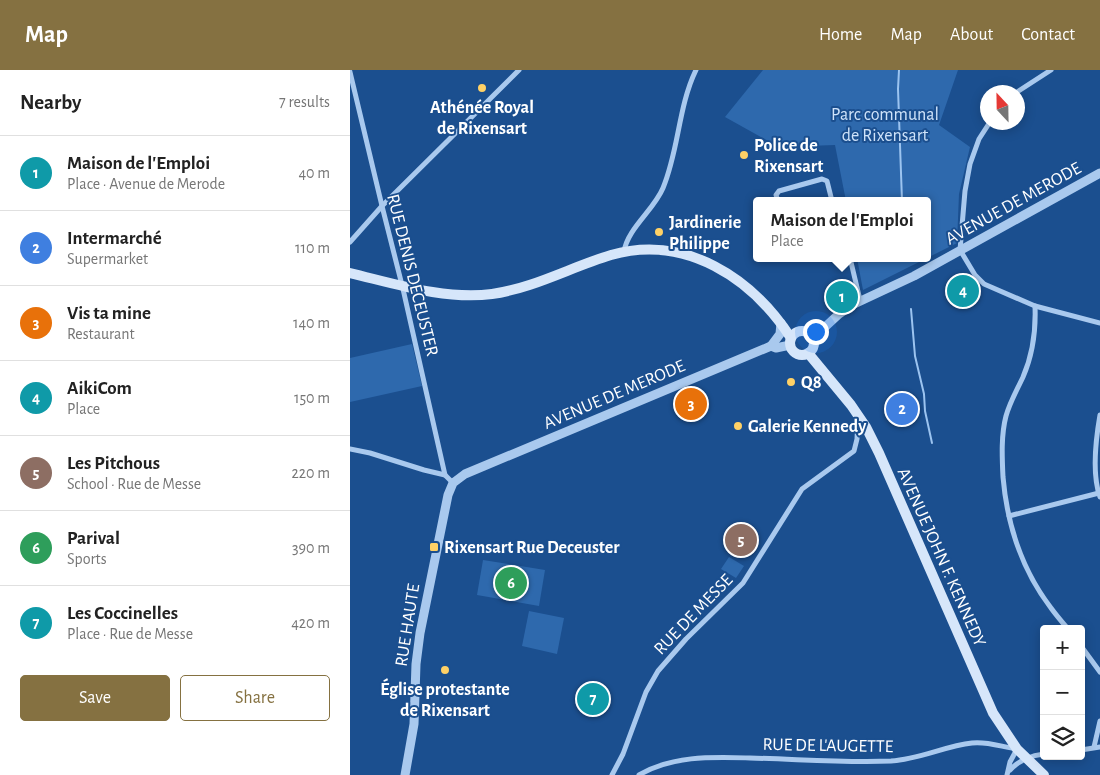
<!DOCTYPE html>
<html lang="en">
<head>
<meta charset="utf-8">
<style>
  body { margin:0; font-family:"Alegreya Sans",sans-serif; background:#f6f6f6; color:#222 }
  .controls { position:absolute; right:15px; bottom:15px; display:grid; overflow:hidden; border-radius:5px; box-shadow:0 2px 12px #0003 }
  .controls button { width:45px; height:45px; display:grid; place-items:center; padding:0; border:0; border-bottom:1px solid #e0e0e0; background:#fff; color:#222; font:25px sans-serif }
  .compass { position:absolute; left:630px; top:15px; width:45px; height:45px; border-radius:50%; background:#fff; box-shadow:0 2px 12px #0003; rotate:338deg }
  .you { position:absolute; left:465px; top:261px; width:18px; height:18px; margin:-12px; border:4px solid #fff; border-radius:50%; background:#1a73e8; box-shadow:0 0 0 8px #1a73e833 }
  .badge { display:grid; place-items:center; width:32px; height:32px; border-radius:50%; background:#857141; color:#fff; font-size:16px; font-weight:700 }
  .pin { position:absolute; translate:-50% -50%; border:2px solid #fff; box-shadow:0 1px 5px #0006 }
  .popup { position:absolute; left:403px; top:127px; width:178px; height:65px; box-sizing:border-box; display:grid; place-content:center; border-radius:5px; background:#fff; filter:drop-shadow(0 1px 4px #0005); font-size:16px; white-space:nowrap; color:#767676 }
  .popup b { font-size:19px; color:#222 }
  .popup::after { content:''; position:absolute; left:50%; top:100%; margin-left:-10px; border:10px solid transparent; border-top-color:#fff }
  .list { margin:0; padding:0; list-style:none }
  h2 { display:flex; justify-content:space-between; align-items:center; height:65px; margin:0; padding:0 20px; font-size:21px }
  h2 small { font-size:16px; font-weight:400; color:#767676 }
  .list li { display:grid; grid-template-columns:32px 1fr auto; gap:15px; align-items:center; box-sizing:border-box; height:75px; padding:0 20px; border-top:1px solid #e0e0e0 }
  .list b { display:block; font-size:19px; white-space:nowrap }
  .list p { margin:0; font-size:16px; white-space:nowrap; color:#767676 }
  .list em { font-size:16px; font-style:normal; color:#767676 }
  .actions { display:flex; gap:10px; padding:15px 20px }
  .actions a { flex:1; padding:11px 0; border:1px solid #857141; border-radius:5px; text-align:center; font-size:18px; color:#857141 }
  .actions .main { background:#857141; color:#fff }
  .icon { flex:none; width:28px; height:28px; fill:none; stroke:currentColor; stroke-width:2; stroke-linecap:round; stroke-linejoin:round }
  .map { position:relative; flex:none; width:750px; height:705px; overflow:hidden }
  header { display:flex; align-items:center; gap:30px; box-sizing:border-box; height:70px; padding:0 25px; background:#857141; color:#fff }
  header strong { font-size:24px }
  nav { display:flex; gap:28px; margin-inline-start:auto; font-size:18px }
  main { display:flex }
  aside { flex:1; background:#fff }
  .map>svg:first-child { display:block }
  .green { fill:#2e69ad }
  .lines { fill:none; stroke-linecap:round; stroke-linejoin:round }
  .stream { stroke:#9cc4f0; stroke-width:2 }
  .minor { stroke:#a9c9ee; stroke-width:5 }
  .tertiary { stroke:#a9c9ee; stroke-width:9 }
  .secondary { stroke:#d6e6fa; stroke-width:10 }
  .poi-dot { fill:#ffd166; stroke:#1b4f8f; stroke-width:2 }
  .labels { text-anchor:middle; stroke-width:4; stroke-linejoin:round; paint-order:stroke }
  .poi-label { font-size:18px; font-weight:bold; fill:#fff; stroke:#1b4f8f; text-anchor:start }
  .park-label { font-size:18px; fill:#cfe3fa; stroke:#1b4f8f }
  .street-label { font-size:18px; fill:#fff; stroke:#1b4f8f }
</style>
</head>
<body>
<header>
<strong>Map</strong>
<nav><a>Home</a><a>Map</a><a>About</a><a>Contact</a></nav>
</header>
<main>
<aside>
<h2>Nearby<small>7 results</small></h2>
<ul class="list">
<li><span class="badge" style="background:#0f9aa8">1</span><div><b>Maison de l'Emploi</b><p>Place · Avenue de Merode</p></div><em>40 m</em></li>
<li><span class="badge" style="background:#3f7fe0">2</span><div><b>Intermarché</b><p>Supermarket</p></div><em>110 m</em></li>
<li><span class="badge" style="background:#e8710a">3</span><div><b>Vis ta mine</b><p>Restaurant</p></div><em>140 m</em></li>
<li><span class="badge" style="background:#0f9aa8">4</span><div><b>AikiCom</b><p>Place</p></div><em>150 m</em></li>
<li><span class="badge" style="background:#8d6e63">5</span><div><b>Les Pitchous</b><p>School · Rue de Messe</p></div><em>220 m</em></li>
<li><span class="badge" style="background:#2e9e5b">6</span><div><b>Parival</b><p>Sports</p></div><em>390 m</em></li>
<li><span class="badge" style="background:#0f9aa8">7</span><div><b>Les Coccinelles</b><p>Place · Rue de Messe</p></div><em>420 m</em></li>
</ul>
<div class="actions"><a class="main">Save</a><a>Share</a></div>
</aside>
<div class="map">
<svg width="750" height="705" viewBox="0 0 750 705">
  <rect width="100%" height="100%" fill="#1b4f8f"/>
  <g class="green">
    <path d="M413,0H608L589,55L620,77L609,124L607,173L577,188V131H496L485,75L429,77L375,47Z"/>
    <path d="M507,188H577L513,220Z"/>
    <path d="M62,274L72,316L0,332V288Z"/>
    <path d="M379,487L394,496L386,508L371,499Z"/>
    <path d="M133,490L195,500L189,536L127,525Z"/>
    <path d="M179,541L214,548L207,584L172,576Z"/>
  </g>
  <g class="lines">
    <g class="stream">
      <path d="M549,0L548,19L552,131"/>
      <path d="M561,239L565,286L574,324L575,341L582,373"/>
    </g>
    <g class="minor">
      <path d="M0,2L32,136L53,219L95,405L103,413"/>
      <path d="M667,22L701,0"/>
      <path d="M640,52L629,69L620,94L615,121L610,180L625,205L634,214L685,236L750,253"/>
      <path d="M428,131L426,125L429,121L472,109L477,111L482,131"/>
      <path d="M0,172L32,136L169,0"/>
      <path d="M274,182C277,159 304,140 313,118C329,80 328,37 346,0"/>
      <path d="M500,188L510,230"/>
      <path d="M685,236C686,261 683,284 673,307C667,320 660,332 656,346C651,365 652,387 653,407C657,453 672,500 701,538C706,545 712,552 718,559"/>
      <path d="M750,345C746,368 742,405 750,427"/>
      <path d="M0,379L20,383L74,400L95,405"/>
      <path d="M659,446L749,423"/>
      <path d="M731,576L750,602"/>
      <path d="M744,677L750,651"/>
      <path d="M731,680L750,677"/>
      <path d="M660,700C668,691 682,685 694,684"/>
      <path d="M262,705L273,684L296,622L308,601L336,569L393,513L452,419L504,381L507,369L508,347"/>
      <path d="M289,705C323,685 363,687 400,688C447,689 494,693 541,691C570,689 595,676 622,673C637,671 652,677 667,679L660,692L657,705"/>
    </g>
    <g class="tertiary">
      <path d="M464,272L475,257L489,244L502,235L564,206L750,103"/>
      <path d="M421,276L430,264L431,253"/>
      <path d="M55,705L64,654L66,594L70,563L98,425L103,413L115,404L421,276L426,278L440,275"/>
    </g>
    <g class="secondary">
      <path d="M0,203C46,214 95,230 142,224C184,218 221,197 261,185C336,164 402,208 441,268"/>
      <circle cx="452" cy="273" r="12"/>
      <path d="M458,283L501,335L516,357L529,383L643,643L667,679L694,705"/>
    </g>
  </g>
  <g class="poi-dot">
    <circle cx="132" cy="18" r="5"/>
    <circle cx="394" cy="85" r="5"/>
    <circle cx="309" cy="162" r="5"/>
    <circle cx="441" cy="312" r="5"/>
    <circle cx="388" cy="356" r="5"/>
    <rect x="79" y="472" width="10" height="10" rx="2.5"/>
    <circle cx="95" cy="600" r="5"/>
  </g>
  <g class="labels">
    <g class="poi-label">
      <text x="132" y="43" text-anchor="middle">Athénée Royal<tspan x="132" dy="21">de Rixensart</tspan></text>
      <text x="404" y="81">Police de<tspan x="404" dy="21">Rixensart</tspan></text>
      <text x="319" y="158">Jardinerie<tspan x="319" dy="21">Philippe</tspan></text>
      <text x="451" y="318">Q8</text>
      <text x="398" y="362">Galerie Kennedy</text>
      <text x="94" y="483">Rixensart Rue Deceuster</text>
      <text x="95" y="625" text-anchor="middle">Église protestante<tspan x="95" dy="21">de Rixensart</tspan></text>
    </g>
    <g class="park-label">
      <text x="535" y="50">Parc communal<tspan x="535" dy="21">de Rixensart</tspan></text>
    </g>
    <g class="street-label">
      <text transform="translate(663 133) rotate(-29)" y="6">AVENUE DE MERODE</text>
      <text transform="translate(63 205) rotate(76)" y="6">RUE DENIS DECEUSTER</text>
      <text transform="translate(264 324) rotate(-23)" y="6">AVENUE DE MERODE</text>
      <text transform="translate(592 487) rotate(66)" y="6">AVENUE JOHN F. KENNEDY</text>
      <text transform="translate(343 544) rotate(-46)" y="6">RUE DE MESSE</text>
      <text transform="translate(57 555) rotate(-81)" y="6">RUE HAUTE</text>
      <text transform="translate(478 675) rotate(1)" y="6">RUE DE L'AUGETTE</text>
    </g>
  </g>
</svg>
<div class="controls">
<button>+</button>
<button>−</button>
<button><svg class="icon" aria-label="layers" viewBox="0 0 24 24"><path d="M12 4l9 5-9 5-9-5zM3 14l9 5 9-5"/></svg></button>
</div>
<svg class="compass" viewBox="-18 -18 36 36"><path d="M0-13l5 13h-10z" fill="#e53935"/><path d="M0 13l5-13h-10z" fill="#767676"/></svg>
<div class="you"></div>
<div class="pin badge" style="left:492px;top:227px;background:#0f9aa8">1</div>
<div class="popup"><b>Maison de l'Emploi</b>Place</div>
<div class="pin badge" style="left:552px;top:339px;background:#3f7fe0">2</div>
<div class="pin badge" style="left:341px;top:334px;background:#e8710a">3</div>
<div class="pin badge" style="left:613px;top:221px;background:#0f9aa8">4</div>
<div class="pin badge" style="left:391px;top:470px;background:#8d6e63">5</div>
<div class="pin badge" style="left:161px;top:513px;background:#2e9e5b">6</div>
<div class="pin badge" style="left:243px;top:629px;background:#0f9aa8">7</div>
</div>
</main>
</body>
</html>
